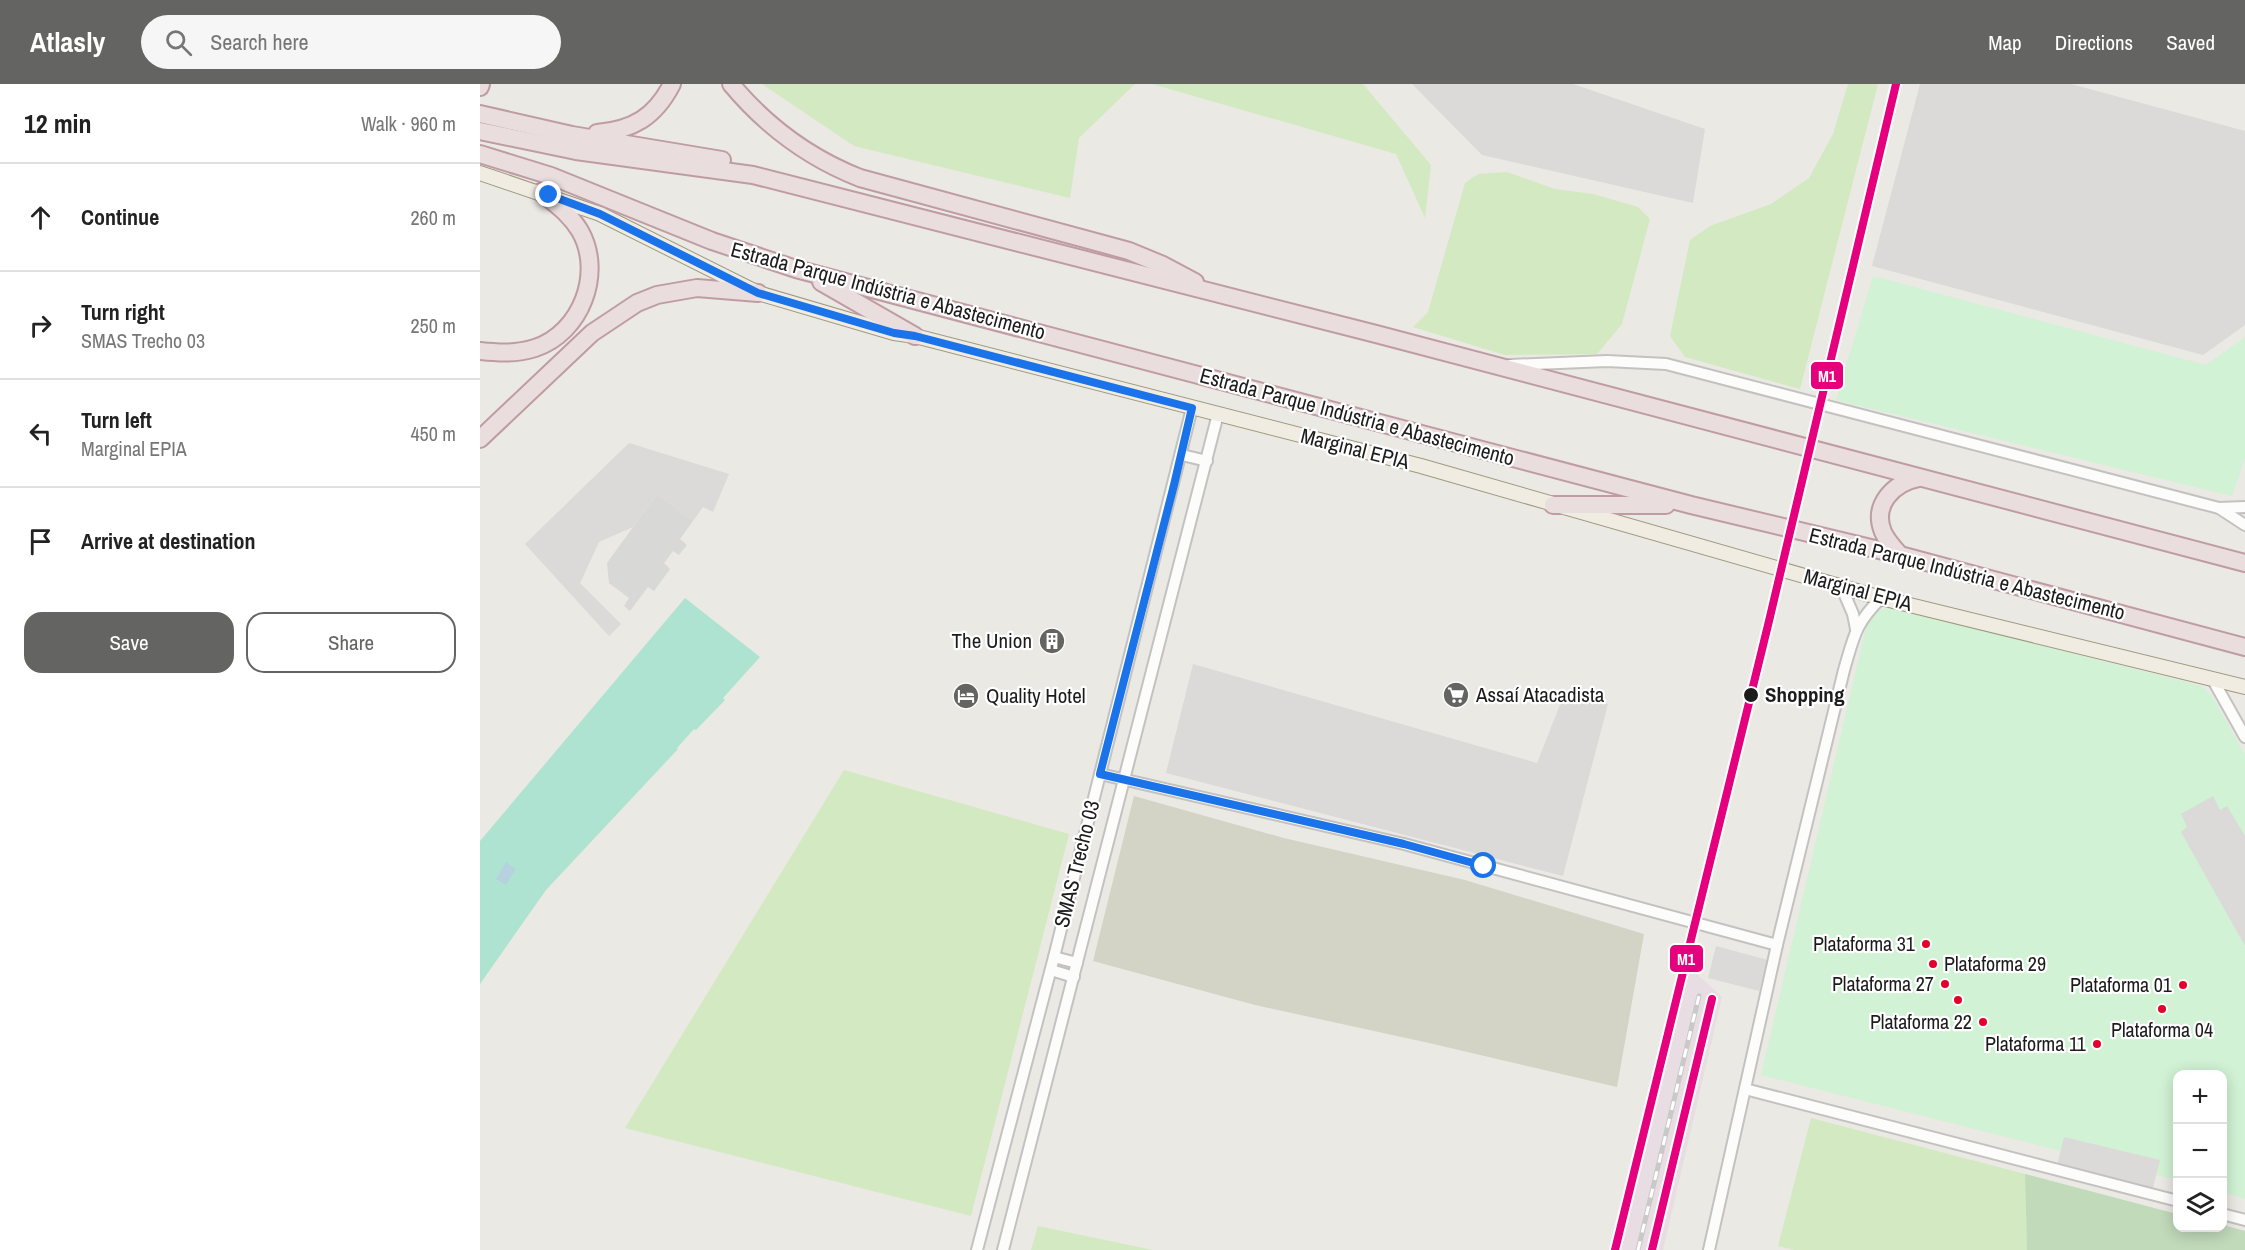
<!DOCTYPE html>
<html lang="en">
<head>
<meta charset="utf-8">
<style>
  body { margin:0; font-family:"Archivo Narrow",sans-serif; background:#f6f6f6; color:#222 }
  .controls { position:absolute; right:18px; bottom:18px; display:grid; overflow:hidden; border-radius:12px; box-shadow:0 3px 15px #0003 }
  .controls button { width:54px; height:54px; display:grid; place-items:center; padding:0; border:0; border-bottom:2px solid #e0e0e0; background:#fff; color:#222; font:30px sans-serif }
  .stop { position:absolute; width:18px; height:18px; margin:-14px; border:4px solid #1a73e8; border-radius:50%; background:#fff }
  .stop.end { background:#1a73e8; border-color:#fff; box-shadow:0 2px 6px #0008 }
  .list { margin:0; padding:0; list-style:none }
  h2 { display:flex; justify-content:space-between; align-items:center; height:78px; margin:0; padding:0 24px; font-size:26px }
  h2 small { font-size:20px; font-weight:400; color:#767676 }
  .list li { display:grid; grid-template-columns:39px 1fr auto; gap:18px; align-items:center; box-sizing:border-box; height:108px; padding:0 24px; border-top:2px solid #e0e0e0 }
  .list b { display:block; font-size:22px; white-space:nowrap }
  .list p { margin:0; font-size:20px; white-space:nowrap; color:#767676 }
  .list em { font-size:20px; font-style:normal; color:#767676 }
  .actions { display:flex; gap:12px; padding:18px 24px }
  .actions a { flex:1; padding:14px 0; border:2px solid #646462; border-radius:18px; text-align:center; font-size:21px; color:#646462 }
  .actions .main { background:#646462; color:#fff }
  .icon { flex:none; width:33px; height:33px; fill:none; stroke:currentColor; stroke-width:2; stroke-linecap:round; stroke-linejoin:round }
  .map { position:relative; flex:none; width:1765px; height:1166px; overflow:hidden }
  header { display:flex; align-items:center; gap:36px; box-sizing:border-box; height:84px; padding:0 30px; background:#646462; color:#fff }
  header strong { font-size:28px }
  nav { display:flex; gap:33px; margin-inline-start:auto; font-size:21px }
  .search { width:420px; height:54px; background:#f6f6f6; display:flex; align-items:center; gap:15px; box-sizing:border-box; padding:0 21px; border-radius:33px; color:#767676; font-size:22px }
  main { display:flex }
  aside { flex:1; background:#fff }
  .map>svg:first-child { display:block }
  .industrial { fill:#e8dde2 }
  .religious { fill:#d8d8d6 }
  .construction { fill:#d3d4c6 }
  .grass { fill:#d3e9c1 }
  .forest { fill:#c1dab9 }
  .park { fill:#d1f2d4 }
  .pitch { fill:#aee3d1 }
  .parking { fill:#dbdad8 }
  .water { fill:#b6d2de }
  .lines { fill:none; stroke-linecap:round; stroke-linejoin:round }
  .minor-casing { stroke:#c3c2c0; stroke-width:14 }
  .major-casing { stroke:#a09981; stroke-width:16 }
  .highway-casing { stroke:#bf9ca2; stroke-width:20 }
  .minor { stroke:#fcfcfb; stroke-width:10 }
  .major { stroke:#f0ece2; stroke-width:14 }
  .highway { stroke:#e9dddd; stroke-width:16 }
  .rail-casing { stroke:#c9c9c8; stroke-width:5 }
  .rail { stroke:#fff; stroke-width:3; stroke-dasharray:9; stroke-linecap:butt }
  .metro-1-casing { stroke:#fff; stroke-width:12 }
  .metro-1 { stroke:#e5007d; stroke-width:8 }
  .route { stroke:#1a73e8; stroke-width:8 }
  .stop-dot { fill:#1c1c1c; stroke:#fff; stroke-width:2 }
  .bus-dot { fill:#e4002b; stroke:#fff; stroke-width:2 }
  .labels { text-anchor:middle; stroke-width:4.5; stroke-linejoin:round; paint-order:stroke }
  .bus-label { font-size:20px; fill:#1c1c1c; stroke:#fff; text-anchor:end }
  .street-label { font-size:21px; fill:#1c1c1c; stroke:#fff }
  .poi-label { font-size:21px; fill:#1c1c1c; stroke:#fff; text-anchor:start }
  .stop-label { font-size:21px; font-weight:bold; fill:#1c1c1c; stroke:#fff; text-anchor:start }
  .line-badge { stroke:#fff; stroke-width:2 }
  .badge-label { font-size:16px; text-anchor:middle; font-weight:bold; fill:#fff }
</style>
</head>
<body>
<header>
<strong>Atlasly</strong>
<div class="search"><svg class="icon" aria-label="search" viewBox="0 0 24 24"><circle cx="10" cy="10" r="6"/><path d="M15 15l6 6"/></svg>Search here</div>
<nav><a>Map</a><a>Directions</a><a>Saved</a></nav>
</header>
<main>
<aside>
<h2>12 min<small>Walk · 960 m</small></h2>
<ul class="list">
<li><svg class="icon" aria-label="ahead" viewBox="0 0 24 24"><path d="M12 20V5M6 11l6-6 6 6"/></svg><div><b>Continue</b></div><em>260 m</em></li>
<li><svg class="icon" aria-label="right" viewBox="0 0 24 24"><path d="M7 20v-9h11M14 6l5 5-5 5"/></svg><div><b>Turn right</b><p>SMAS Trecho 03</p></div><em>250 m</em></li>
<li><svg class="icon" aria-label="left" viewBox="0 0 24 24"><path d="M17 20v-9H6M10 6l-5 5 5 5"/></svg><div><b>Turn left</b><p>Marginal EPIA</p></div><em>450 m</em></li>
<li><svg class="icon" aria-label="arrive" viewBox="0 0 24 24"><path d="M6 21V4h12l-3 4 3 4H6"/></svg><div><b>Arrive at destination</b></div></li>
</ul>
<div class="actions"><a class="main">Save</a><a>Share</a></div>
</aside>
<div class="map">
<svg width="1765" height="1166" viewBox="0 0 1765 1166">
  <rect width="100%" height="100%" fill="#eae9e4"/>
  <path class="industrial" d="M1210,884L1242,913L1183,1166H1139Z"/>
  <path class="religious" d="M177,410L213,437L200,455L207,461L199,471L193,467L184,479L190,485L174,507L168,503L150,527L144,522L149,514L129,499L127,479Z"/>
  <path class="construction" d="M654,712L804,754L985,796L1164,850L1137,1003L949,959L775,921L613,877Z"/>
  <g class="grass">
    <path d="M282,0H655L599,54L590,114L374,62Z"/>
    <path d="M672,0H883L951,81L945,134L916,70Z"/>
    <path d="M1368,0H1398L1320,305L1205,273L1190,252L1210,156L1230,142L1291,120L1329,94L1353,50Z"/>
    <path d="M1027,88L1075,105L1113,110L1158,123L1170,135L1142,240L1117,270L1025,271L933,243L948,228L985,99L998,90Z"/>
    <path d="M364,686L589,750L491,1132L145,1044Z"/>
    <path d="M1331,1034L1545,1090L1547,1166H1314L1298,1162Z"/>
    <path d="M558,1142L673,1166H551Z"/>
  </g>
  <path class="forest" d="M1545,1090L1697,1130L1698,1144H1742L1743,1141L1765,1147V1166H1547Z"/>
  <g class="park">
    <path d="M1393,192L1726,281L1765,253V374L1752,412L1356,316Z"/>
    <path d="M1409,523L1722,602L1734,615L1765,671V1115L1743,1108L1742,990H1698L1697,1096L1281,991L1386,543L1393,529Z"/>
  </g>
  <path class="pitch" d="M205,514L280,573L243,614L245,616L216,646L214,645L197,664L198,665L66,806L0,900V757Z"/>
  <g class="parking">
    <path d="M932,0H1093L1225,45L1213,119L1002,71Z"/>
    <path d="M1440,0H1591L1765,47V241L1723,271L1392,182Z"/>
    <path d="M149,359L249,390L233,428L223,423L213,437L177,410L153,443L119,458L100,499L141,540L129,552L45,460Z"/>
    <path d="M713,580L1057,679L1085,608L1128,620L1083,792L686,689Z"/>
    <path d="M1733,712L1740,726L1747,722L1765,752V862L1701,748L1707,743L1701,730Z"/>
    <path d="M1236,862L1288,876L1279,907L1228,894Z"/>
    <path d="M1584,1053L1680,1076L1673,1104L1577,1081Z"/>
  </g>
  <path class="water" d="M26,778L36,785L26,801L16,795Z"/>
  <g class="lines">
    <g class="minor-casing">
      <g id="minor">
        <path d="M1030,281L1127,277L1186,280L1739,424L1765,441"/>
        <path d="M702,371L727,377"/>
        <path d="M1739,424L1765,423"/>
        <path d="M1361,502L1373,530L1376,545"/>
        <path d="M1733,596L1765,653"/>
        <path d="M620,690L924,760L1297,861"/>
        <path d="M574,873L597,879"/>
        <path d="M571,886L594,893"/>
        <path d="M1265,1005L1698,1117"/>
        <path d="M1742,1130L1765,1136"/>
        <path d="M497,1166L574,873L712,324"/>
        <path d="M523,1166L738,330"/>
        <path d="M1229,1166L1297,861L1364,586C1374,552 1375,540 1401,514"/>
      </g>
    </g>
    <g class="major-casing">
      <path id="major" d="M0,89L120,130L278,209L414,249L435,252L941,382L1401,514L1765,603"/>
    </g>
    <g class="highway-casing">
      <g id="highway">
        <path d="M251,0C286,42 329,74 380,94L649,167L683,181L715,198"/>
        <path d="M0,3L1,0"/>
        <path d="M0,30L92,51L242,76"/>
        <path d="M0,47L96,67L273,91L896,250L1765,479"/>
        <path d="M117,49C153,46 175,33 192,0"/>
        <path d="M0,70L71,92L232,157L316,185L1211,421L1420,471L1765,563"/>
        <path d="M341,198L435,252"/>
        <path d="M0,267C19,269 36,270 55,264C101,249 124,189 100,147C90,130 75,120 61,108"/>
        <path d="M0,355L112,249L157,219L177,211L217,204L278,209"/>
        <path d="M1073,421H1186"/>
        <path d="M1420,471C1414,464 1407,457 1403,448C1392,421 1413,399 1439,394"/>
      </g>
    </g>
    <use href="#minor" class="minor"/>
    <use href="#major" class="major"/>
    <use href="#highway" class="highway"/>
    <g class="rail-casing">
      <g id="rail">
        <path d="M1158,1166L1219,912"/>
        <path d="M1172,1166L1232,915"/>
      </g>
    </g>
    <use href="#rail" class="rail"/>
    <g class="metro-1-casing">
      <g id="metro-1">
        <path d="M1135,1166L1289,537L1416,0"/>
        <path d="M1172,1166L1232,915"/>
      </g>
    </g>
    <use href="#metro-1" class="metro-1"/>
  </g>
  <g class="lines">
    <path class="route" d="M69,111L120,130L278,209L414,249L435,252L712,324L694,401L620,690L924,760L1004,782"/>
  </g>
  <defs>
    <g id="building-disc" transform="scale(1.35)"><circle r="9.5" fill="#646462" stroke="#fff"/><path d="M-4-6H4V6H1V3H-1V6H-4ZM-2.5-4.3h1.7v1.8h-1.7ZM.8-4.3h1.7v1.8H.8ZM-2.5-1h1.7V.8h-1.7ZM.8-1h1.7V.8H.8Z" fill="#fff"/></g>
    <g id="supermarket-disc" transform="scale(1.35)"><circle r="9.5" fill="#646462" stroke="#fff"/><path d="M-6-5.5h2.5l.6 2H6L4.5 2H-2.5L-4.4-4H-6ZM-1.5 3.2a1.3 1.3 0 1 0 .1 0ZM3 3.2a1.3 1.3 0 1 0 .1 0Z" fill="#fff"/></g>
    <g id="hotel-disc" transform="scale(1.35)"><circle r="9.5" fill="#646462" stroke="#fff"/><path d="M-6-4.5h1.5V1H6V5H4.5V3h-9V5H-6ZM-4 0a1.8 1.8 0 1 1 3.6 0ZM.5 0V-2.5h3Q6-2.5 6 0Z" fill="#fff"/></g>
  </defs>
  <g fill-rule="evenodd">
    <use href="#building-disc" x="572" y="557"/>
    <use href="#supermarket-disc" x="976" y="611"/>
    <use href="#hotel-disc" x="486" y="612"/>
  </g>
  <circle class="stop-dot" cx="1271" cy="611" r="8"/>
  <g class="bus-dot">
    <circle cx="1446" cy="860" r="5"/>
    <circle cx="1453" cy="880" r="5"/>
    <circle cx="1465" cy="900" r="5"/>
    <circle cx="1703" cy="901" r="5"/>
    <circle cx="1478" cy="916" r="5"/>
    <circle cx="1682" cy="925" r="5"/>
    <circle cx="1503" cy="938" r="5"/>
    <circle cx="1617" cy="960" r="5"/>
  </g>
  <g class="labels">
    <g class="bus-label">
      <text x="1435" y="867">Plataforma 31</text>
      <text x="1464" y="887" text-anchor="start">Plataforma 29</text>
      <text x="1454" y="907">Plataforma 27</text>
      <text x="1692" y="908">Plataforma 01</text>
      <text x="1492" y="945">Plataforma 22</text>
      <text x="1682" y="953" text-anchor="middle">Plataforma 04</text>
      <text x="1606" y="967">Plataforma 11</text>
    </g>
    <g class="street-label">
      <text transform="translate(408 207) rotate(15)" y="7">Estrada Parque Indústria e Abastecimento</text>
      <text transform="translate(877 333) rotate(15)" y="7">Estrada Parque Indústria e Abastecimento</text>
      <text transform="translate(875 365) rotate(14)" y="7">Marginal EPIA</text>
      <text transform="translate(1487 490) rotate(14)" y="7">Estrada Parque Indústria e Abastecimento</text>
      <text transform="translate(1378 506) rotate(15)" y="7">Marginal EPIA</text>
      <text transform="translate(597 780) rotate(-76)" y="7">SMAS Trecho 03</text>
    </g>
    <g class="poi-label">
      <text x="552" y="564" text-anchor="end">The Union</text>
      <text x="996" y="618">Assaí Atacadista</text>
      <text x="506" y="619">Quality Hotel</text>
    </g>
    <g class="stop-label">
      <text x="1285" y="618">Shopping</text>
    </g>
  </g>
  <g class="line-badge">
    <rect x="1330" y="277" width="34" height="29" rx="6" fill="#e5007d"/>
    <rect x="1189" y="860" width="35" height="29" rx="6" fill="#e5007d"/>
  </g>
  <g class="badge-label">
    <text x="1347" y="298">M1</text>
    <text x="1206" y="881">M1</text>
  </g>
</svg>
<div class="controls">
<button>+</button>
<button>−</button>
<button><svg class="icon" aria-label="layers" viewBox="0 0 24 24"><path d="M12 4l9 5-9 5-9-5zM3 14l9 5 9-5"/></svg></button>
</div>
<div class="stop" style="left:1004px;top:782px"></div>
<div class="stop end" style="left:69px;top:111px"></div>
</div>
</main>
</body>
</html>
